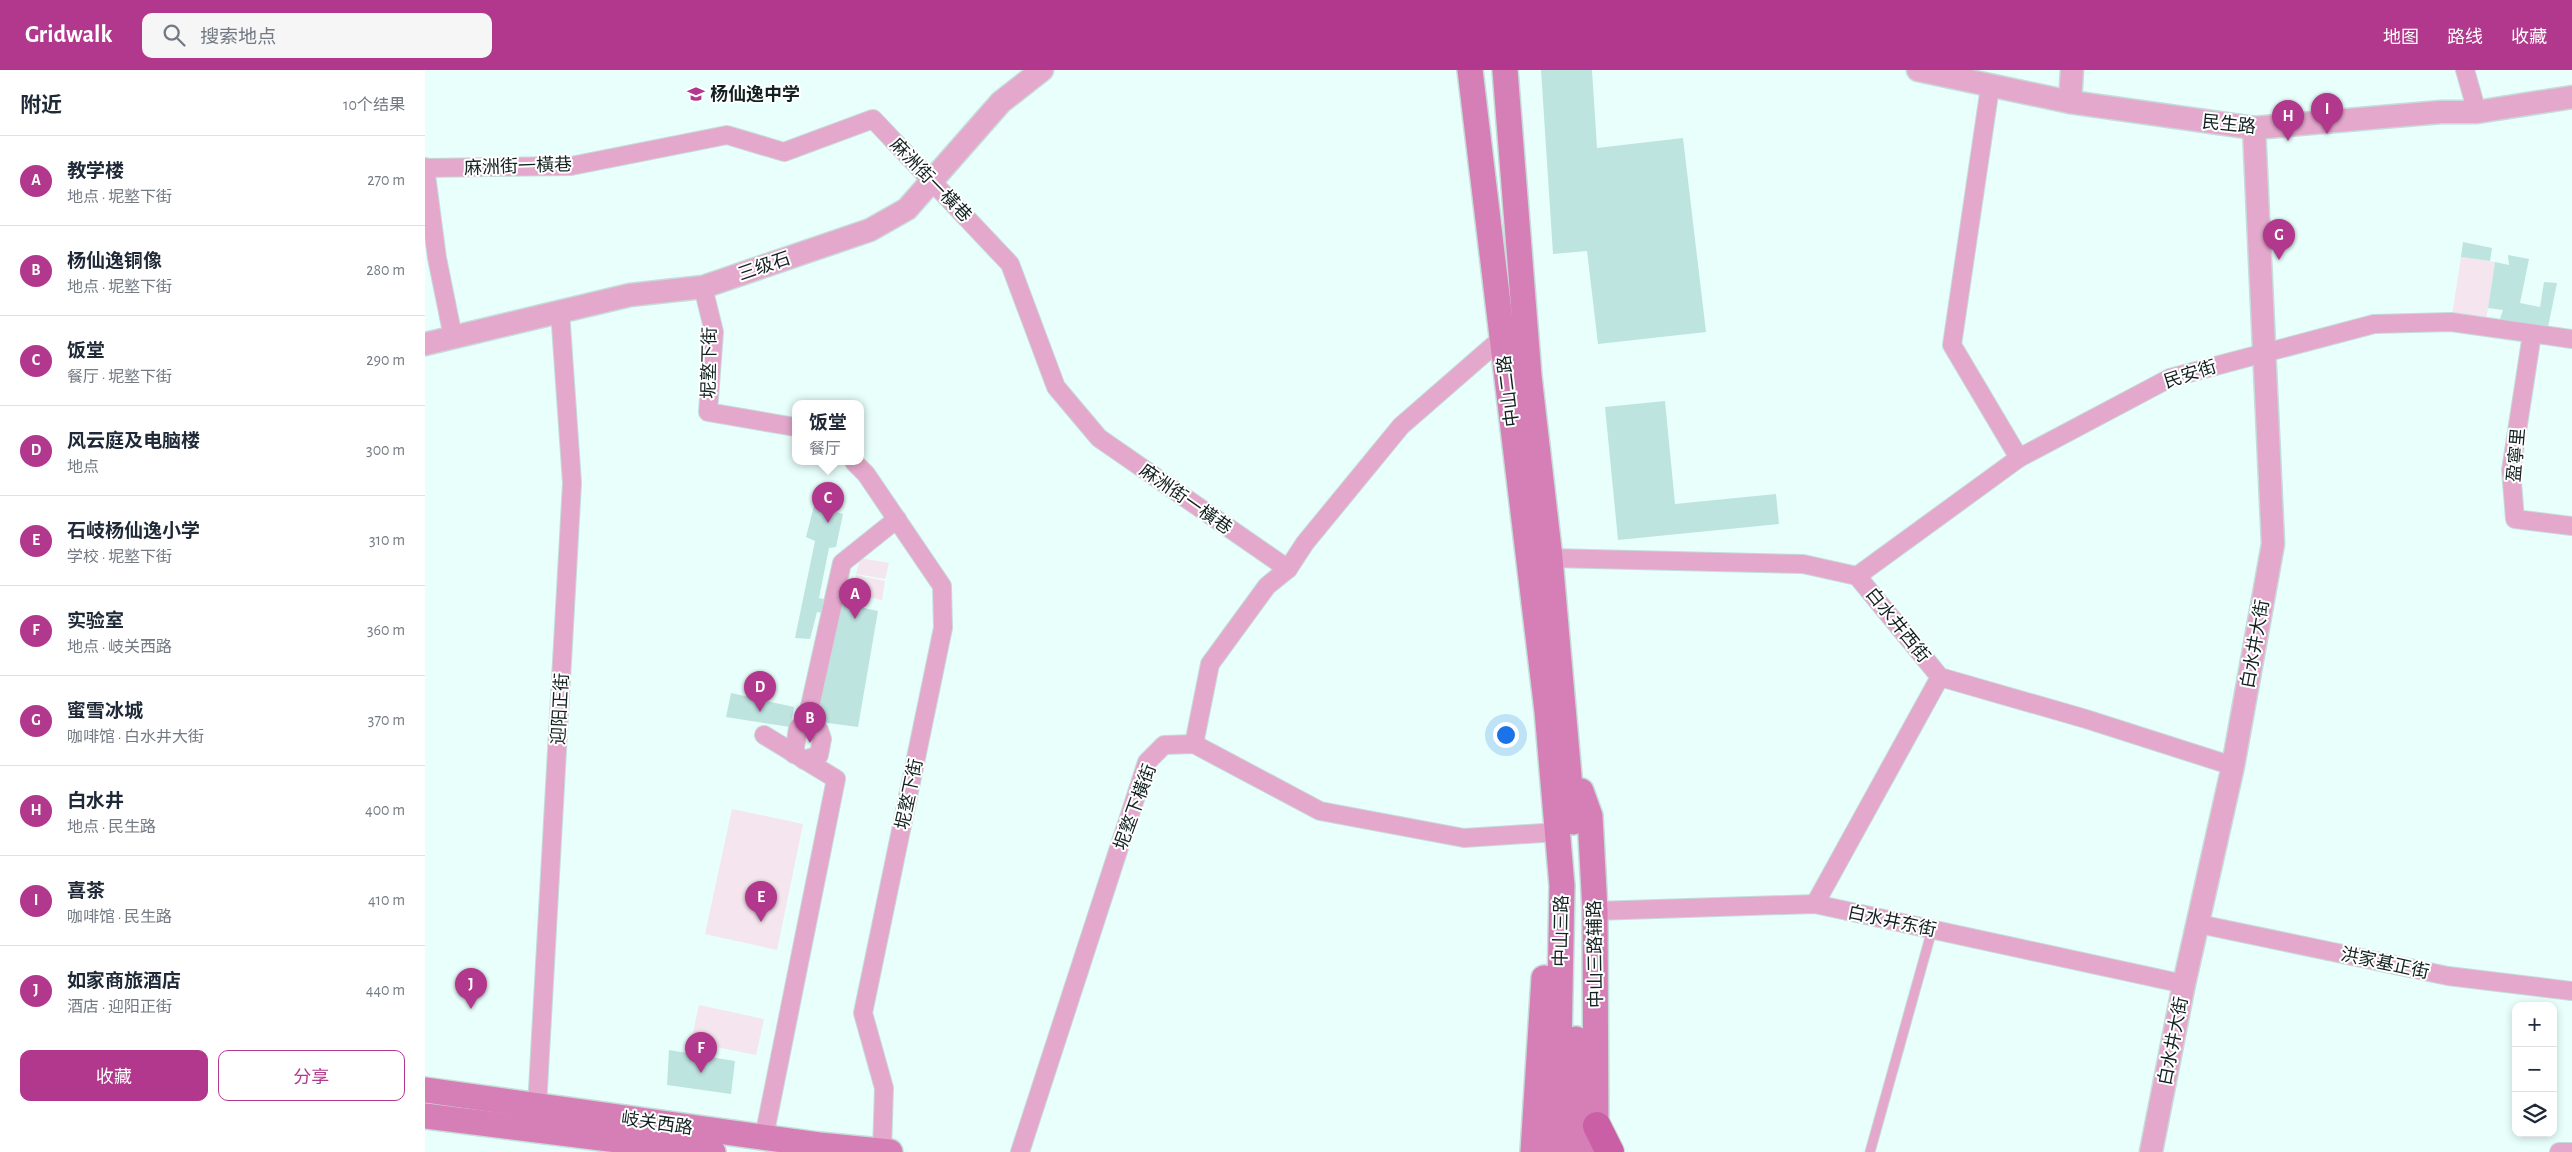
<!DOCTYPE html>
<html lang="zh">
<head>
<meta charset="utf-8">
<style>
  body { margin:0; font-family:"Alegreya Sans","Noto Sans SC",sans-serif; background:#f6f6f7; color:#1f2937 }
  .controls { position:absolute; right:15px; bottom:15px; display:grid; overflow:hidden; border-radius:10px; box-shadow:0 2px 8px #0003 }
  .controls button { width:45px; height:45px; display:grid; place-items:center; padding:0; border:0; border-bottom:1px solid #e0e1e3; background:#fff; color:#1f2937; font:25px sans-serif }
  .you { position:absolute; left:1080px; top:664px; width:18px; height:18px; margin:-12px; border:4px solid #fff; border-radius:50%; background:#1a73e8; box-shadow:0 0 0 8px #1a73e833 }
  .badge { display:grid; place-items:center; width:32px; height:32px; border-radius:50%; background:#b1388c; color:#fff; font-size:16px; font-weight:700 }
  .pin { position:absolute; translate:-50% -41px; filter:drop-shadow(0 1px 2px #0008) }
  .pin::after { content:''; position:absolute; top:26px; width:18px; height:15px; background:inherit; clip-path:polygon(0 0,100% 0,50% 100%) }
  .popup { position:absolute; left:367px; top:330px; width:72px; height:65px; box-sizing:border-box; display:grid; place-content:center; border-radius:10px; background:#fff; filter:drop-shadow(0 1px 4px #0005); font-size:16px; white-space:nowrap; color:#747a83 }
  .popup b { font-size:19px; color:#1f2937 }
  .popup::after { content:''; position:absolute; left:50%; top:100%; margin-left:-10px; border:10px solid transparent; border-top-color:#fff }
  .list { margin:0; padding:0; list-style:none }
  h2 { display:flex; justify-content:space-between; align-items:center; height:65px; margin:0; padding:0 20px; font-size:21px }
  h2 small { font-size:16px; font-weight:400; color:#747a83 }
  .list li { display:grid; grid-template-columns:32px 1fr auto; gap:15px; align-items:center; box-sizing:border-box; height:90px; padding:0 20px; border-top:1px solid #e0e1e3 }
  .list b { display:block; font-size:19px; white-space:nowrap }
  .list p { margin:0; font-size:16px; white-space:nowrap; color:#747a83 }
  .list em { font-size:16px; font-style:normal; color:#747a83 }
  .actions { display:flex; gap:10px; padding:15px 20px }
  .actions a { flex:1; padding:11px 0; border:1px solid #b1388c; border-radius:10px; text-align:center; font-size:18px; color:#b1388c }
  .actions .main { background:#b1388c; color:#fff }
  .icon { flex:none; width:28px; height:28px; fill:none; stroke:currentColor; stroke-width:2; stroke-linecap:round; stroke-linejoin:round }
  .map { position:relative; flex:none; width:2147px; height:1082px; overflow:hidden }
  header { display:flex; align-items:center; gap:30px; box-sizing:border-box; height:70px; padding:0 25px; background:#b1388c; color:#fff }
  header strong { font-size:24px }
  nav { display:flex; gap:28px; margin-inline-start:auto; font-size:18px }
  .search { width:350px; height:45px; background:#f6f6f7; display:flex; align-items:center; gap:12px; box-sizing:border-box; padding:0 18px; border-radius:10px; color:#747a83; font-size:19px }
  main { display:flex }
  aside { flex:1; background:#fff }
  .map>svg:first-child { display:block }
  .green { fill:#f5e5ee }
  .building { fill:#bee4e0 }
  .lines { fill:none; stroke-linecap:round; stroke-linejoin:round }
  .service-casing { stroke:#c6dcd9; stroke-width:11 }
  .minor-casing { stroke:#c6dcd9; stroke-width:20 }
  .tertiary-casing { stroke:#c6dcd9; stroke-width:25 }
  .secondary-casing { stroke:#c6dcd9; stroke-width:28 }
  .primary-casing { stroke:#c6dcd9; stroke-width:30 }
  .service { stroke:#e5a8cd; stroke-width:9 }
  .minor { stroke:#e5a8cd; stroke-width:18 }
  .tertiary { stroke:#e5a8cd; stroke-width:22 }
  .secondary { stroke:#d67fb7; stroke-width:25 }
  .primary { stroke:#ca5fa6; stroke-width:28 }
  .labels { text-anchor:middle; stroke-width:4; stroke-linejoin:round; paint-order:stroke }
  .poi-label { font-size:18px; font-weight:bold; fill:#132220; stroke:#fff; text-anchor:start }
  .street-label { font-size:18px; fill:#132220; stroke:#fff }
</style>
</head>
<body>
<header>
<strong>Gridwalk</strong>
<div class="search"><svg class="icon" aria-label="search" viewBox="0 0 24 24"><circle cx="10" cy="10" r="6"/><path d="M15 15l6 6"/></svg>搜索地点</div>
<nav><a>地图</a><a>路线</a><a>收藏</a></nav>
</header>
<main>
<aside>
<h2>附近<small>10个结果</small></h2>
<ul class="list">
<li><span class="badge">A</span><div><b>教学楼</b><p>地点 · 坭墪下街</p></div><em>270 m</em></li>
<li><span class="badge">B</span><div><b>杨仙逸铜像</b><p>地点 · 坭墪下街</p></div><em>280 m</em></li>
<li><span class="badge">C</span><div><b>饭堂</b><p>餐厅 · 坭墪下街</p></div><em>290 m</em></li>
<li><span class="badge">D</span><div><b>风云庭及电脑楼</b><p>地点</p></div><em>300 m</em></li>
<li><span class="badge">E</span><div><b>石岐杨仙逸小学</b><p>学校 · 坭墪下街</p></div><em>310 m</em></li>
<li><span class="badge">F</span><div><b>实验室</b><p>地点 · 岐关西路</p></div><em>360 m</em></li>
<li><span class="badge">G</span><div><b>蜜雪冰城</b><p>咖啡馆 · 白水井大街</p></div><em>370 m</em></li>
<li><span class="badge">H</span><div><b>白水井</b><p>地点 · 民生路</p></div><em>400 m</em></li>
<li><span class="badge">I</span><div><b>喜茶</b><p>咖啡馆 · 民生路</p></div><em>410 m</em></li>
<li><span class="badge">J</span><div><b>如家商旅酒店</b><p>酒店 · 迎阳正街</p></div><em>440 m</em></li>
</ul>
<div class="actions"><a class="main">收藏</a><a>分享</a></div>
</aside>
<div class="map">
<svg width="2147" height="1082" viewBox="0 0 2147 1082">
  <rect width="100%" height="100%" fill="#e8fffc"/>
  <g class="green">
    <path d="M2036,187L2070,192L2060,257L2026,252Z"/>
    <path d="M435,488L464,493L460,509L431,504Z"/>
    <path d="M431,505L460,511L457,530L427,523Z"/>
    <path d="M307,739L378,754L352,880L280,864Z"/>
    <path d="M274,935L339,949L331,985L266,972Z"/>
  </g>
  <g class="building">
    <path d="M1116,0H1167L1172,78L1258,68L1281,262L1173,274L1162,181L1128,184Z"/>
    <path d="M2038,172L2067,178L2065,191L2036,187Z"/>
    <path d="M2083,185L2104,189L2095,233L2115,237L2119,212L2132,213L2122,262L2074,252L2078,240L2063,238L2070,192L2084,195Z"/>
    <path d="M1240,331L1250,434L1351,424L1354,454L1193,470L1180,337Z"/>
    <path d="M389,436L418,444L411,477L404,478L394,528L453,541L433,657L388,651L409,545L392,542L385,569L370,568L390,471L381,467Z"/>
    <path d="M306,623L369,637L365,657L301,647Z"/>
    <path d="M244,980L310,991L306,1024L242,1015Z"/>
  </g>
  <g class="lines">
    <g class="service-casing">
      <path id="service" d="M1445,1082L1507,860"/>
    </g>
    <g class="minor-casing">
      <g id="minor">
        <path d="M2040,0L2052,42"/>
        <path d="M1565,17L1527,275L1594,388"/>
        <path d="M0,97L12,188L28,267"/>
        <path d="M0,98L146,96L302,65L359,82L448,49L585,194L631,317L674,368L863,499"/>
        <path d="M278,217L289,262L283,342L370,357"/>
        <path d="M2107,264L2086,400L2090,449L2147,456"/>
        <path d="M429,392L441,404L517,516L518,558L438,943L459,1018L457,1081"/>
        <path d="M1125,488L1378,494L1432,506L1515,607L1661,649L1808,696"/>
        <path d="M1432,506L1594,388L1745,308L1949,254L2026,252L2147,269"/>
        <path d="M381,654L417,493L472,449"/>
        <path d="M769,674L785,594L842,516L863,499L880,473L976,356L1077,268"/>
        <path d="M369,684L373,658L381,654L394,660L397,669L394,685L379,690"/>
        <path d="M1390,834L1515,607"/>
        <path d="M1170,841L1390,834L1759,914"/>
        <path d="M1774,854L2023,906L2147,921"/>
        <path d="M112,1037L147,413L135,241"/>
        <path d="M339,1067L411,709L339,665"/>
        <path d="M595,1082L722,692L739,675L769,674L895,741L1039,768L1133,762"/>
        <path d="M2134,1082H2147"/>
      </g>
    </g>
    <g class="tertiary-casing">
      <g id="tertiary">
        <path d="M1493,0L1645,32L1829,58L2016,42H2052L2147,27"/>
        <path d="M1645,32L1647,0"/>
        <path d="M0,274L205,225L278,217L445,160L482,139L576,32L617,0"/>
        <path d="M1726,1082L1759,914L1808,696L1848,474L1829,58"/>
      </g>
    </g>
    <g class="secondary-casing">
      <g id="secondary">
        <path d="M1045,0L1122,641L1137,816L1132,1082"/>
        <path d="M1080,0L1104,306L1125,488L1148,752"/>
        <path d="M1156,721L1165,746L1170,841L1171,1077"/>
        <path d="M0,1020L394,1075L465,1082"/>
        <path d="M0,1046L288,1082"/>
        <path d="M1108,1082L1119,908"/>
        <path d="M1150,1082L1151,969"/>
      </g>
    </g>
    <g class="primary-casing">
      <path id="primary" d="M1172,1056L1185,1082"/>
    </g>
    <use href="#service" class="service"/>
    <use href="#minor" class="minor"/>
    <use href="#tertiary" class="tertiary"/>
    <use href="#secondary" class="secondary"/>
    <use href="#primary" class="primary"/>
  </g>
  <defs>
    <g id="school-bare" transform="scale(1.35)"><path d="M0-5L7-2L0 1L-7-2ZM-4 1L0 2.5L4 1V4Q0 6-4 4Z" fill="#b1388c" stroke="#fff" stroke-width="2.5" paint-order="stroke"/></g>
  </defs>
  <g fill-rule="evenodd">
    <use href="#school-bare" x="271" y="24"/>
  </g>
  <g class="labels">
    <g class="poi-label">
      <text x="285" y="30">杨仙逸中学</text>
    </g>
    <g class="street-label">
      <text transform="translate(1804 54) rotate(6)" y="6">民生路</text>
      <text transform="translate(93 96) rotate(-2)" y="6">麻洲街一橫巷</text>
      <text transform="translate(506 110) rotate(46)" y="6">麻洲街一橫巷</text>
      <text transform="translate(339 196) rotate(-19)" y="6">三级石</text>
      <text transform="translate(284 293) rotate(-89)" y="6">坭墪下街</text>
      <text transform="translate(1765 304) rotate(-18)" y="6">民安街</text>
      <text transform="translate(1083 321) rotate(-97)" y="6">中山二路</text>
      <text transform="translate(2091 385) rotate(-85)" y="6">盈寧里</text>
      <text transform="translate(761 429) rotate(35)" y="6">麻洲街一橫巷</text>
      <text transform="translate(1473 555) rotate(51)" y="6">白水井西街</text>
      <text transform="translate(1830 574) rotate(-80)" y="6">白水井大街</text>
      <text transform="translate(135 639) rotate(-87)" y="6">迎阳正街</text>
      <text transform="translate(484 724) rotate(-78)" y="6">坭墪下街</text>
      <text transform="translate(710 737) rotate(-70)" y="6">坭墪下橫街</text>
      <text transform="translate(1467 851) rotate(12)" y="6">白水井东街</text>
      <text transform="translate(1136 861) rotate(-89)" y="6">中山三路</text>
      <text transform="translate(1170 884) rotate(-91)" y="6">中山三路辅路</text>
      <text transform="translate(1960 893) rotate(12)" y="6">洪家基正街</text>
      <text transform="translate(1748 971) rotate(-79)" y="6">白水井大街</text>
      <text transform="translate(232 1053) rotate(8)" y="6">岐关西路</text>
    </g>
  </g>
</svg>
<div class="controls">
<button>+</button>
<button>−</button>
<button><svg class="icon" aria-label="layers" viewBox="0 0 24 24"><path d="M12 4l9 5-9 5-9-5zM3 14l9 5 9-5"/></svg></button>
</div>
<div class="you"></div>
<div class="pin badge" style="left:430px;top:549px">A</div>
<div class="pin badge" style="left:385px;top:673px">B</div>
<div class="pin badge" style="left:403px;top:453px">C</div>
<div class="popup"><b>饭堂</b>餐厅</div>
<div class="pin badge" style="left:335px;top:642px">D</div>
<div class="pin badge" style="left:336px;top:852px">E</div>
<div class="pin badge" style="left:276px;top:1003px">F</div>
<div class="pin badge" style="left:1854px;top:190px">G</div>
<div class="pin badge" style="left:1863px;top:71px">H</div>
<div class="pin badge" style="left:1902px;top:64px">I</div>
<div class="pin badge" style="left:46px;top:939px">J</div>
</div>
</main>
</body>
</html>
